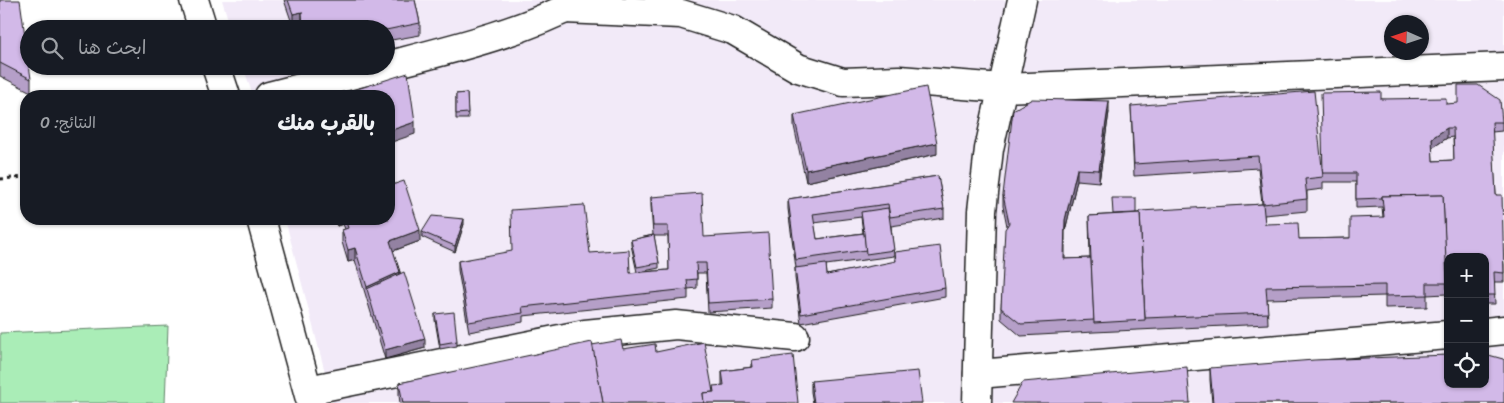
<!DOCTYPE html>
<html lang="ar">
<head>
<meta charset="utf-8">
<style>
  body { margin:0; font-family:Sriracha,"Playpen Sans Arabic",sans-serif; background:#20242c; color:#f1f3f6; direction:rtl }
  .controls { position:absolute; right:15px; bottom:15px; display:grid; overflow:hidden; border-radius:10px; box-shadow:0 1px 4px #0004 }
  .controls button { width:45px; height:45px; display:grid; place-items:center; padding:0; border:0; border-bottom:1px solid #363941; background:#171b24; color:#f1f3f6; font:25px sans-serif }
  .compass { position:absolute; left:1384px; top:15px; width:45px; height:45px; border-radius:50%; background:#171b24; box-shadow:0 1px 4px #0004; rotate:273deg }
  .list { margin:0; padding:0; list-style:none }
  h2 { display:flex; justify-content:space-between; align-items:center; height:65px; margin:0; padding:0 20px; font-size:21px }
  h2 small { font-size:16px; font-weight:400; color:#9ea1a6 }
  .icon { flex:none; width:28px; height:28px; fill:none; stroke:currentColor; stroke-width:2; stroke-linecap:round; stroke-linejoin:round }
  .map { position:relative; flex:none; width:1504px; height:403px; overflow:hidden; direction:ltr }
  .search { position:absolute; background:#171b24; box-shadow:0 1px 4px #0004; left:20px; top:20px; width:375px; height:55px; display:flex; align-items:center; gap:12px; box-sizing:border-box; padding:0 18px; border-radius:28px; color:#9ea1a6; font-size:19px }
  .panel { position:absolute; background:#171b24; box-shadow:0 1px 4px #0004; left:20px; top:90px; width:375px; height:135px; border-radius:20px; direction:rtl }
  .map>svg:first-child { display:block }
  .built { fill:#f2eaf8; fill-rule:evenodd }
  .green { fill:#aaedb7; stroke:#63846a }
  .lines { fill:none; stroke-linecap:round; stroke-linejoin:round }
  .minor-casing { stroke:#1c1c1c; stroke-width:31 }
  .secondary-casing { stroke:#1c1c1c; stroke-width:31 }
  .path { stroke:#1c1c1c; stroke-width:3; stroke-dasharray:4 4; stroke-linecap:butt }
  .minor { stroke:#fff; stroke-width:28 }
  .secondary { stroke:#fff; stroke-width:28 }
  .wall { fill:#b59fc8; stroke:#1c1c1c; fill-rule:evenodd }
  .shaded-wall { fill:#9382a2; stroke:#1c1c1c }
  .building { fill:#d2b9e8; stroke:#1c1c1c; fill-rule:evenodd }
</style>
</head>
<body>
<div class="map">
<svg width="1504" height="403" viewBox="0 0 1504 403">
  <rect width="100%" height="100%" fill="#fff"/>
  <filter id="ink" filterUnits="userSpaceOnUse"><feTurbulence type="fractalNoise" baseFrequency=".02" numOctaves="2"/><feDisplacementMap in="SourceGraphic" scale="10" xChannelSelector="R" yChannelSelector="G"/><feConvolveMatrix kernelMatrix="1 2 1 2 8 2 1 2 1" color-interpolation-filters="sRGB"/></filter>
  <g filter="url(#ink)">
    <path class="built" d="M222,0H1504V403H333L285,219H389V96H253L243,66H386V29H231ZM1392,22H1422V52H1392ZM1448,257H1485V384H1448Z"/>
    <path class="green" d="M168,326L165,403H0V333Z"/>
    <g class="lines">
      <g class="minor-casing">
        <g id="minor">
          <path d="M564,9L681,14L733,30L798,68L843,82L899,80L1002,88L1504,67"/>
          <path d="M386,66C452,49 520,33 581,1"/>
          <path d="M269,96L386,66"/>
          <path d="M1485,332L1504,330"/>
          <path d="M978,374L1448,335"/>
          <path d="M308,390L585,334L676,325L795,337"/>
          <path d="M977,403L982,211L989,149L1022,0"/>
        </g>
      </g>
      <g class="secondary-casing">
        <g id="secondary">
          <path d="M194,0L203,29"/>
          <path d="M216,66L226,96"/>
          <path d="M261,219L311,403"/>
        </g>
      </g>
      <path class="path" d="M0,179L26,177"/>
      <use href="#minor" class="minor"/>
      <use href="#secondary" class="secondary"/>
    </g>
    <g class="wall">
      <path d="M0,0L31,79V92L0,76Z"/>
      <path d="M284,0H415L420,23V35L386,41V29H302V23L293,26Z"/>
      <path d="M467,93L468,119H456V94Z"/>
      <path d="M1381,99L1446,104L1502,122V131L1492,132L1496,195L1504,265V282H1494L1495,304H1485V257H1448V306H1447L1446,294L1427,295V307L1385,308V296L1267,299L1268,324L1094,332L1021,336L1001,319V308L1007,226L1003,206V195L1109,112L1099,182L1077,180L1065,231V259L1090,258L1089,216L1136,213L1262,204L1258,168L1134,176L1131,106L1322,167ZM1453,137L1454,160L1433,161L1432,148L1447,138ZM1323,182H1356V208L1382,207L1383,217L1350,238L1299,239L1265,224L1264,215L1307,211V191L1323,189Z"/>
      <path d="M794,115L937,154L806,182L794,126Z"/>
      <path d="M938,176L944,209V218L891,226L894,256L826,265L827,275L895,262V252L945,288V297L801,323L795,278V268H796L788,209V199ZM861,217L863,233L817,239L814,223Z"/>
      <path d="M651,197L704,237L772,299V308L708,312L706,273H697V288L688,289V299L523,316V322L469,332L458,270V261L590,253L630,273L637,272L631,245V240L653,235L651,206ZM654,236H668L669,270L639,272L659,268V263Z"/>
      <path d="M334,219H389L420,241L393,251L425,348L385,359L355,260L348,262L342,242V230L345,229L343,224L337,226Z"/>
      <path d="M464,224L455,252L422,237V232Z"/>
      <path d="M435,314L457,341V346L440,349L435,320Z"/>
      <path d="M592,345L623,349L656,352L713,389L722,386V371L752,367V360L798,403H400L399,395V383Z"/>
      <path d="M1210,368L1504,403H1212L1210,380Z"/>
      <path d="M811,381L922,403H813L811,392Z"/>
    </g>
    <g class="shaded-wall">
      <path d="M302,12V23L293,26V14Z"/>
      <path d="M1109,101V112L1099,182V170Z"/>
      <path d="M415,122V134L389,143V131Z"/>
      <path d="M1447,128V138L1432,148V138Z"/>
      <path d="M937,143V154L806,182V170Z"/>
      <path d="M1077,169V180L1065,231V220Z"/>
      <path d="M337,219H343V224L337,226Z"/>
      <path d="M464,219V224L455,252V246Z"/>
      <path d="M420,230V241L390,252V241Z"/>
      <path d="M355,248V260L348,262V250Z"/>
      <path d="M400,272V283L367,290V287Z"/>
      <path d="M425,339V348L385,359V350Z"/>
    </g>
    <g class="building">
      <path d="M0,0H20L31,79L0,63Z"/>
      <path d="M288,0H415L420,23L386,30V29H303L302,12L293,14Z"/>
      <path d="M408,73L415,122L389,131V96H335Z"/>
      <path d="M1458,85H1478L1500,100L1502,122H1492L1496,195H1502L1504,273L1494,272L1495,295H1485V257H1448V297H1447L1443,195L1382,196V198L1356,199V173H1323L1321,93L1381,92V99L1446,98V104L1458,103ZM1447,128H1453L1454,160L1433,161L1432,138Z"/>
      <path d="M926,87L937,143L806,170L794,115Z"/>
      <path d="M1314,91L1323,177L1305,179L1307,199L1263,204L1258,156L1134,164L1131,106Z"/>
      <path d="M467,93L468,113L456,114V94Z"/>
      <path d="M1032,99L1109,101L1099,170L1077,169L1065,220L1064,259L1091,258L1094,320L1021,324L1001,308L1005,229L1009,223L1003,195L1013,110Z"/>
      <path d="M938,176L944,209L890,217L888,204L813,214L817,239L864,233L866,250L796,260L788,199Z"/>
      <path d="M404,181L420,230L390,241L400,272L367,287L355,248L348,250L342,230L348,228L345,219H389V186Z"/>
      <path d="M702,193L704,237L768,233L772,299L708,303L706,263H696L697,279L687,280L688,289L522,307L523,313L469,322L458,261L512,251L511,210L584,205L590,253L629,250L630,273L669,270L668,226H653L651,197Z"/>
      <path d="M1443,195L1447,283H1427V295L1385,296V285L1266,287L1268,313L1145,318L1140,211L1263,204L1265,224L1298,223L1299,239L1350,238V218L1384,217L1382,196Z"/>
      <path d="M1112,198H1136V213L1113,214Z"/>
      <path d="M888,208L894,250L866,254L864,233L861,212Z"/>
      <path d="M1140,213L1145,320L1094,323L1089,216Z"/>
      <path d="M432,216L464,219L455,246L422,232Z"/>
      <path d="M654,235L659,263L637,267L631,240Z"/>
      <path d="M940,246L945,288L801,314L795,268L826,264L827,275L896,261L895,252Z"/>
      <path d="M404,272L425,339L385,350L367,289Z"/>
      <path d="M454,312L457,341L440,344L435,314Z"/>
      <path d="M621,340L623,349L655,344L656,352L704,342L713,392L703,393L704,403H603L592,345Z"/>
      <path d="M592,342L603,403H403L399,383Z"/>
      <path d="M1485,354L1503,359L1504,360V403H1213L1210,368L1314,360L1448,355V384H1485Z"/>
      <path d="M793,355L798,403H704L703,393L714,392L713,386L724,385L722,371L753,367L752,360Z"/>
      <path d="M1187,367L1190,403H1011L1023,382Z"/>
      <path d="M918,371L922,403H814L811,381Z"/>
    </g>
  </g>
</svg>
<div class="controls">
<button>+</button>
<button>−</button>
<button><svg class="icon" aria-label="locate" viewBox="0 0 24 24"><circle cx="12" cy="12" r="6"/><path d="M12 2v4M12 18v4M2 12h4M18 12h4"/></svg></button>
</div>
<svg class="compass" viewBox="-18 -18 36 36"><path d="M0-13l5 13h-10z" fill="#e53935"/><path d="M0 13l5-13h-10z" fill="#9ea1a6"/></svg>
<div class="search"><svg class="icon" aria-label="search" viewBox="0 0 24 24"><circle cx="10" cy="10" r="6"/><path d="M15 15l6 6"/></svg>ابحث هنا</div>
<section class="panel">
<h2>بالقرب منك<small>النتائج: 0</small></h2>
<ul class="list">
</ul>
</section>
</div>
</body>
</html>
